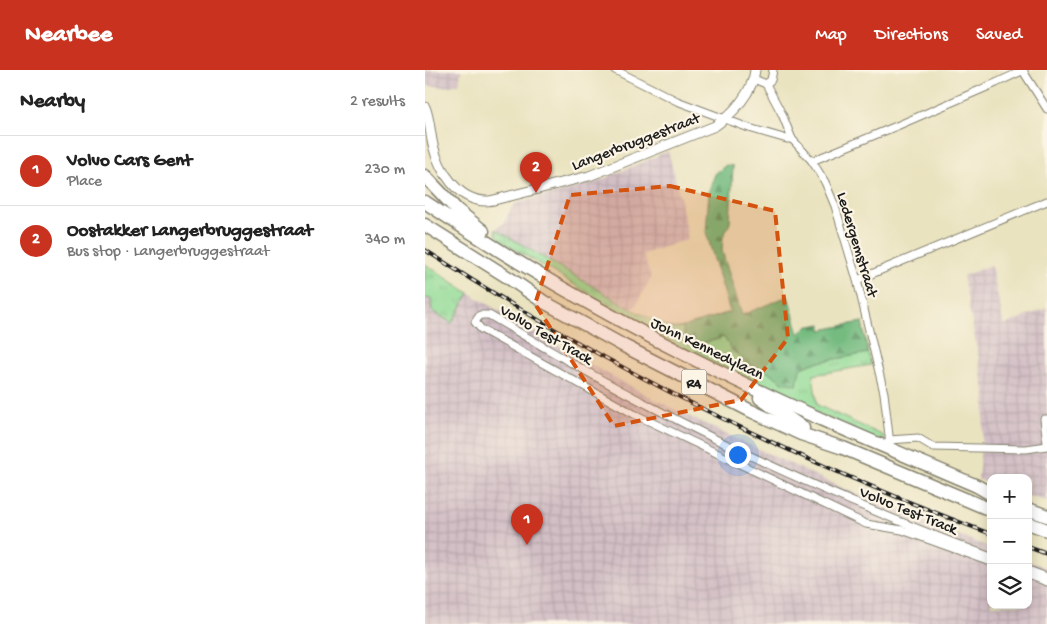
<!DOCTYPE html>
<html lang="en">
<head>
<meta charset="utf-8">
<style>
  body { margin:0; font-family:"Gochi Hand",sans-serif; background:#f2f2f2; color:#222 }
  .controls { position:absolute; right:15px; bottom:15px; display:grid; overflow:hidden; border-radius:10px; box-shadow:0 2px 12px #0003 }
  .controls button { width:45px; height:45px; display:grid; place-items:center; padding:0; border:0; border-bottom:1px solid #e0e0e0; background:#fff; color:#222; font:25px sans-serif }
  .you { position:absolute; left:312px; top:384px; width:18px; height:18px; margin:-12px; border:4px solid #fff; border-radius:50%; background:#1a73e8; box-shadow:0 0 0 8px #1a73e833 }
  .badge { display:grid; place-items:center; width:32px; height:32px; border-radius:50%; background:#c8321e; color:#fff; font-size:16px; font-weight:700 }
  .pin { position:absolute; translate:-50% -41px; filter:drop-shadow(0 1px 2px #0008) }
  .pin::after { content:''; position:absolute; top:26px; width:18px; height:15px; background:inherit; clip-path:polygon(0 0,100% 0,50% 100%) }
  .list { margin:0; padding:0; list-style:none }
  h2 { display:flex; justify-content:space-between; align-items:center; height:65px; margin:0; padding:0 20px; font-size:21px }
  h2 small { font-size:16px; font-weight:400; color:#767676 }
  .list li { display:grid; grid-template-columns:32px 1fr auto; gap:15px; align-items:center; box-sizing:border-box; height:70px; padding:0 20px; border-top:1px solid #e0e0e0 }
  .list b { display:block; font-size:19px; white-space:nowrap }
  .list p { margin:0; font-size:16px; white-space:nowrap; color:#767676 }
  .list em { font-size:16px; font-style:normal; color:#767676 }
  .icon { flex:none; width:28px; height:28px; fill:none; stroke:currentColor; stroke-width:2; stroke-linecap:round; stroke-linejoin:round }
  .map { position:relative; flex:none; width:622px; height:554px; overflow:hidden }
  header { display:flex; align-items:center; gap:30px; box-sizing:border-box; height:70px; padding:0 25px; background:#c8321e; color:#fff }
  header strong { font-size:24px }
  nav { display:flex; gap:28px; margin-inline-start:auto; font-size:18px }
  main { display:flex }
  aside { flex:1; background:#fff }
  .map>svg:first-child { display:block }
  .industrial { fill:url(#industrial-grid) }
  .grass { fill:url(#grass-tufts); stroke:#577c5a }
  .forest { fill:url(#forest-firs); stroke:#486c4e }
  .lines { fill:none; stroke-linecap:round; stroke-linejoin:round }
  .minor-casing { stroke:#83806e; stroke-width:9 }
  .tertiary-casing { stroke:#83806e; stroke-width:11 }
  .trunk-casing { stroke:#83806e; stroke-width:15 }
  .minor { stroke:#fff; stroke-width:7 }
  .tertiary { stroke:#fff; stroke-width:9 }
  .trunk { stroke:#fff; stroke-width:12 }
  .rail-casing { stroke:#1c1c1c; stroke-width:4 }
  .rail { stroke:#fcf5e5; stroke-width:2; stroke-dasharray:5.5; stroke-linecap:butt }
  .marked { fill:#d4530e; fill-opacity:0.2; stroke:#d4530e; stroke-width:4; stroke-dasharray:10 6; stroke-linejoin:round }
  .labels { text-anchor:middle; stroke-width:4.5; stroke-linejoin:round; paint-order:stroke }
  .shield { fill:#fcf5e5; stroke:#5f5d58; stroke-width:1 }
  .shield-label { font-size:15px; font-weight:bold; fill:#1c1c1c }
  .street-label { font-size:16px; fill:#1c1c1c; stroke:#fcf5e5 }
</style>
</head>
<body>
<header>
<strong>Nearbee</strong>
<nav><a>Map</a><a>Directions</a><a>Saved</a></nav>
</header>
<main>
<aside>
<h2>Nearby<small>2 results</small></h2>
<ul class="list">
<li><span class="badge">1</span><div><b>Volvo Cars Gent</b><p>Place</p></div><em>230 m</em></li>
<li><span class="badge">2</span><div><b>Oostakker Langerbruggestraat</b><p>Bus stop · Langerbruggestraat</p></div><em>340 m</em></li>
</ul>
</aside>
<div class="map">
<svg width="622" height="554" viewBox="0 0 622 554">
  <defs>
    <pattern id="industrial-grid" width="8" height="8" patternUnits="userSpaceOnUse" patternTransform="scale(1.25)"><rect width="8" height="8" fill="#d2bec5"/><path d="M0 4h8M4 0v8" fill="none" stroke="#b4a3a9"/></pattern>
    <pattern id="grass-tufts" width="24" height="20" patternUnits="userSpaceOnUse" patternTransform="scale(1.25)"><rect width="24" height="20" fill="#92db97"/><path d="M3 7l-1-3M5 7V3M7 7l1-3M15 17l-1-3M17 17v-4M19 17l1-3" fill="none" stroke="#7dbb82"/></pattern>
    <pattern id="forest-firs" width="22" height="20" patternUnits="userSpaceOnUse" patternTransform="scale(1.25)"><rect width="22" height="20" fill="#75bb80"/><path d="M5 1l3.5 6h-7zM16 11l3.5 6h-7z" fill="#5f9768"/></pattern>
  </defs>
  <rect width="100%" height="100%" fill="#fcf5e5"/>
  <filter id="ink" filterUnits="userSpaceOnUse"><feTurbulence type="fractalNoise" baseFrequency=".02" numOctaves="2"/><feDisplacementMap in="SourceGraphic" scale="10" xChannelSelector="R" yChannelSelector="G"/><feConvolveMatrix kernelMatrix="1 2 1 2 8 2 1 2 1" color-interpolation-filters="sRGB"/></filter>
  <filter id="wash" filterUnits="userSpaceOnUse"><feTurbulence type="fractalNoise" baseFrequency=".0096" numOctaves="4" result="noise"/><feDisplacementMap in="SourceGraphic" scale="20" xChannelSelector="R" yChannelSelector="G"/><feGaussianBlur stdDeviation="1.12" result="paint"/><feColorMatrix in="noise" values="0 0 0 0 0 0 0 0 0 0 0 0 0 0 0 0 0 1.4 0 .05"/><feComposite in="paint" operator="in"/></filter>
  <g filter="url(#wash)">
    <rect width="100%" height="100%" fill="#eae3c0"/>
    <g class="industrial">
      <path d="M0,0H36L34,14L18,17L5,16L0,14Z"/>
      <path d="M243,81L254,123L263,169L218,184L226,208L208,240L70,159L78,154L87,137L92,133L151,118L174,111Z"/>
      <path d="M566,195L579,255L622,238V431L603,426V408H566V414L553,409L561,326L538,206Z"/>
      <path d="M44,223L161,292L233,331L288,358L413,416L483,445L566,478V535H603V491L622,498V554H0V229L6,228L27,253Z"/>
    </g>
    <g class="grass">
      <path d="M70,159L208,240L246,258H252L258,257L260,269L267,276L299,267L306,279L322,293L345,303L358,312L375,299L388,293L443,283L446,295L388,305L392,335L459,366V373L341,320L240,269L78,172L72,166Z"/>
      <path d="M0,194L44,223L27,253L7,241L6,228L0,229Z"/>
    </g>
    <path class="forest" d="M301,95L308,96L305,153L298,167L297,181L317,245L363,226L374,264L381,257L396,254V260L437,252L443,283L388,293L375,299L372,315L358,312L345,303L322,293L306,279L299,267L267,276L260,269L258,257L305,242L281,162L284,122L290,104Z"/>
  </g>
  <g filter="url(#ink)">
    <g class="lines">
      <g class="minor-casing">
        <g id="minor">
          <path d="M190,0L252,31L324,58L362,69H367"/>
          <path d="M598,1L622,39"/>
          <path d="M329,9L341,14L357,44L367,69L387,91L400,112L410,136L432,210L459,323L465,374"/>
          <path d="M341,14L346,10L348,0"/>
          <path d="M387,91L474,55L571,13L599,0"/>
          <path d="M432,210L622,131"/>
          <path d="M622,349H619L622,373"/>
          <path d="M464,370L493,368L508,377L601,379L622,376"/>
          <path d="M566,487C451,444 338,395 229,338C173,309 118,277 64,245H55L50,252L56,259L209,344L441,454L477,460L566,492"/>
          <path d="M603,500L622,507"/>
          <path d="M603,505L622,512"/>
        </g>
      </g>
      <g class="tertiary-casing">
        <path id="tertiary" d="M0,37C5,49 5,63 8,75C14,100 33,131 61,131C65,131 69,130 73,129L164,106L290,56C308,44 328,22 330,0"/>
      </g>
      <g class="trunk-casing">
        <g id="trunk">
          <path d="M0,106L32,140L58,161"/>
          <path d="M0,132C94,196 193,252 295,302C379,344 466,379 552,416L566,424"/>
          <path d="M0,155L84,208L119,232L199,276L326,341L376,364L418,378L566,440"/>
          <path d="M335,328L378,358"/>
          <path d="M603,439L622,446"/>
          <path d="M603,453L622,460"/>
        </g>
      </g>
      <use href="#minor" class="minor"/>
      <use href="#tertiary" class="tertiary"/>
      <use href="#trunk" class="trunk"/>
      <g class="rail-casing">
        <g id="rail">
          <path d="M0,180C177,295 368,390 566,464"/>
          <path d="M603,477L622,484"/>
        </g>
      </g>
      <use href="#rail" class="rail"/>
    </g>
  </g>
  <path class="marked" d="M245,116L350,141L363,268L316,330L189,356L110,234L145,125Z"/>
  <g class="labels">
    <rect class="shield" x="256.5" y="299.5" width="25" height="25" rx="4"/>
    <g class="shield-label">
      <text x="269" y="317">R4</text>
    </g>
    <g class="street-label">
      <text transform="translate(210 70) rotate(-21)" y="6">Langerbruggestraat</text>
      <text transform="translate(434 174) rotate(73)" y="6">Ledergemstraat</text>
      <text transform="translate(122 263) rotate(30)" y="6">Volvo Test Track</text>
      <text transform="translate(283 277) rotate(26)" y="6">John Kennedylaan</text>
      <text transform="translate(484 439) rotate(22)" y="6">Volvo Test Track</text>
    </g>
  </g>
</svg>
<div class="controls">
<button>+</button>
<button>−</button>
<button><svg class="icon" aria-label="layers" viewBox="0 0 24 24"><path d="M12 4l9 5-9 5-9-5zM3 14l9 5 9-5"/></svg></button>
</div>
<div class="you"></div>
<div class="pin badge" style="left:102px;top:475px">1</div>
<div class="pin badge" style="left:111px;top:123px">2</div>
</div>
</main>
</body>
</html>
